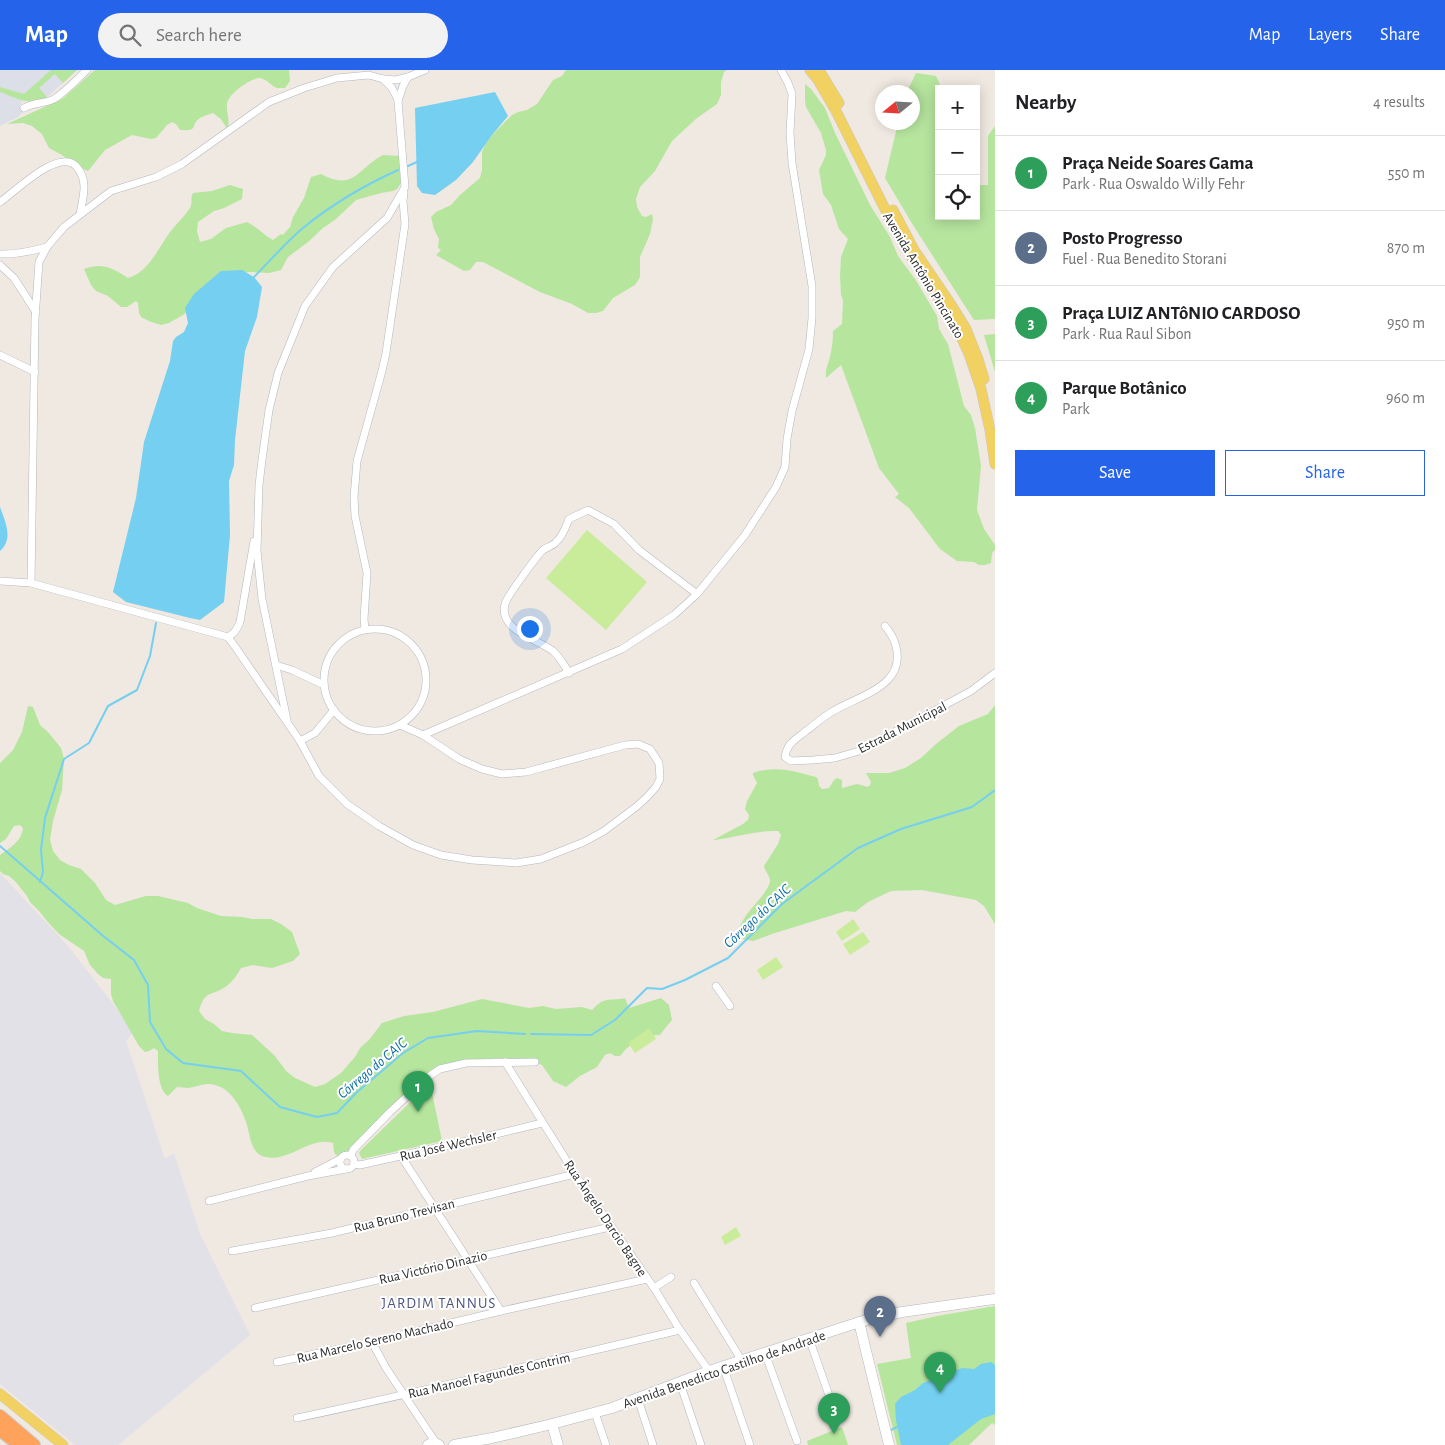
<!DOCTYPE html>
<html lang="en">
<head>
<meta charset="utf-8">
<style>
  body { margin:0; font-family:"Alegreya Sans",sans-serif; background:#f2f2f2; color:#202124 }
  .controls { position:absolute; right:15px; top:15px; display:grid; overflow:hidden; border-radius:0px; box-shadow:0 2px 12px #0003 }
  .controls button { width:45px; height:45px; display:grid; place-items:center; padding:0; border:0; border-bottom:1px solid #e0e0e0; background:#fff; color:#202124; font:25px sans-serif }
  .compass { position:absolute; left:875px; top:15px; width:45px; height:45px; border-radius:50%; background:#fff; box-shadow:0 2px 12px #0003; rotate:252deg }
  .you { position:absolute; left:529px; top:558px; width:18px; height:18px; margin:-12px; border:4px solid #fff; border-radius:50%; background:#1a73e8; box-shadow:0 0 0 8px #1a73e833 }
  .badge { display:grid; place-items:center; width:32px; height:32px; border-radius:50%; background:#2563eb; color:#fff; font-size:16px; font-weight:700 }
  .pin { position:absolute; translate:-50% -41px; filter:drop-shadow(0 1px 2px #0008) }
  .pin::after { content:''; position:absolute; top:26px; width:18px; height:15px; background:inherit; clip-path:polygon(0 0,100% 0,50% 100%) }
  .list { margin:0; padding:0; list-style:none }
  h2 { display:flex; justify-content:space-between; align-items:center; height:65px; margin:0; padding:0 20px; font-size:21px }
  h2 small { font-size:16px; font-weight:400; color:#757577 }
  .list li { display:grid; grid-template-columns:32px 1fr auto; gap:15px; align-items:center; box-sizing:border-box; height:75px; padding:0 20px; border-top:1px solid #e0e0e0 }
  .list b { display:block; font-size:19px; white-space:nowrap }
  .list p { margin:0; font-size:16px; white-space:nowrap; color:#757577 }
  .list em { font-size:16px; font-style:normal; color:#757577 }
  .actions { display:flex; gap:10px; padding:15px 20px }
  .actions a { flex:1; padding:11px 0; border:1px solid #2563eb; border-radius:0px; text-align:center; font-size:18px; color:#2563eb }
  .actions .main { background:#2563eb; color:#fff }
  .icon { flex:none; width:28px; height:28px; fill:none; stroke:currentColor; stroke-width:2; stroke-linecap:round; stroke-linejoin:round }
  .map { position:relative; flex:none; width:995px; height:1375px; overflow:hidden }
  header { display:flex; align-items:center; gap:30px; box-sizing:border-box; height:70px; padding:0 25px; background:#2563eb; color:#fff }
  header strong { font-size:24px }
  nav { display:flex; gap:28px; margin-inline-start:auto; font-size:18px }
  .search { width:350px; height:45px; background:#f2f2f2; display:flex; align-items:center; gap:12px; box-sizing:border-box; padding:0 18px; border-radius:28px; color:#757577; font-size:19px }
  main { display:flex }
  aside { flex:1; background:#fff }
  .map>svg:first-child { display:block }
  .industrial { fill:#e3e1e8 }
  .airport { fill:#dcdee8 }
  .green { fill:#b6e59e }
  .pitch { fill:#c9ec9a }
  .water { fill:#75cff0 }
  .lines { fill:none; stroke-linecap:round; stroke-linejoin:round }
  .stream { stroke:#75cff0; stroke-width:2 }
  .street-casing { stroke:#b4b7c1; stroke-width:8 }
  .secondary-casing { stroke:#b4b7c1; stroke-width:11 }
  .primary-casing { stroke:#c9c9c9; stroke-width:11 }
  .highway-casing { stroke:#c9c9c9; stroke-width:14 }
  .street { stroke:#fff; stroke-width:7 }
  .secondary { stroke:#fff; stroke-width:10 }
  .primary { stroke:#f2d163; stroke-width:10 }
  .highway { stroke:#ffa35c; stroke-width:12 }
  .labels { text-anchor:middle; stroke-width:4; stroke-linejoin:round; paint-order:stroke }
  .street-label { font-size:14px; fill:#2e2e2e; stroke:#fff }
  .water-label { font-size:15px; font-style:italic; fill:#0d6fa3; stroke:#fff }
  .neighbourhood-label { font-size:15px; letter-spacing:1px; fill:#4d5680; stroke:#fff }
</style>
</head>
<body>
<header>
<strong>Map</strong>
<div class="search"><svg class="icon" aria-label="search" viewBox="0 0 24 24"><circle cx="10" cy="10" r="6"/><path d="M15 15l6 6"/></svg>Search here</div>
<nav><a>Map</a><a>Layers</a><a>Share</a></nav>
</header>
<main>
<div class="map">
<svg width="995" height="1375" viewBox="0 0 995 1375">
  <rect width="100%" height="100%" fill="#efe9e1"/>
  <path class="industrial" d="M0,803L68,876L134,961L126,971L165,1089L174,1083L200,1164L250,1265L118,1375H75L0,1314Z"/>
  <path class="airport" d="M0,0H77L47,27L41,31H22L20,36L26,39L18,47L0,56Z"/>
  <g class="green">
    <path d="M51,0H77L63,13L55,4L39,18L47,27C31,37 16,28 0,22V17L24,24Z"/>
    <path d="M95,0H289L290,11L285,18C285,18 278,18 277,18C271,16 267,9 260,8C250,8 228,24 227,34C226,42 230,49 228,57H226L221,49L213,43C209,44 204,46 200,48C189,56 200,61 180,60L176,54L172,52L167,55L156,68L151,69L132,65L105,80L88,101L76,96L62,85L49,78L42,64L32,56L23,53L7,54L62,29Z"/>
    <path d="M566,0H727L724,2L721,12V25L717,34L697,48L672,71L655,101L640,117L636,129L637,137L642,146L646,147L652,144L653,149L650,164L640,187V207L635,215L613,228L603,241L596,243H588L572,234L540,222L483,192H476L470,200L464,201L436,185L441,180L438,178L439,169L434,159L431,147L436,142L451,135L460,125L480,108L482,100V82L485,75L492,65L512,45L518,42L527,40L537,34L553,10L562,6Z"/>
    <path d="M916,3L936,6L942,19H939V74L935,77L939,86V146H976V115H988V66L995,56V249L974,250L913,155L885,108L898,53L912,52V22H907Z"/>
    <path d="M805,14L811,19L825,38L835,63L870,135L890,167L898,186L915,209L937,246L939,259L948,274L964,336L971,345L975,358L981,396L977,440L984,459L995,475V480L992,483L991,493L985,495H979L974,492L957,491L940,479L909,438L895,427L899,424L879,398L841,295L826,308C825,300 828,294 830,287C832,279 833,270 833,261L842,254L843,230L841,225L840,206L841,187L848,169L839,159L831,135L823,124L819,100L826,85V80L821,63L806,37L805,31Z"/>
    <path d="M383,85L401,86L403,105L401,113L397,119L393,121L381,123L356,130L336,149L323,158L308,172L288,187L281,200L269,203L249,202L231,204L183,245L169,253L161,255L151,252L141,247L139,243L138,233L136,231L127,237H121L108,226L96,221L91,215L84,199C102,192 113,198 128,208C148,203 159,177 170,162C176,154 184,147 190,138C193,132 190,128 193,123L212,121L230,115L243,119L242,129L224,138L214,141L198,152L197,161L200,172L211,169L226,158L247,152C257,157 264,165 273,170L281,164L283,165L290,157L293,147L304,128L311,107L321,104C354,122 358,98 383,85Z"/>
    <path d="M995,264V302L984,265Z"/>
    <path d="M995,635V854L984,836L976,830L922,820L891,821L868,832L855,842L846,841L772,864L753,871L743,869L735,865C739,859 741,853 745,847C751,838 769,821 770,811C770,805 765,802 764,796L778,774L781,765L778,761C757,760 736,767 715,770H713L743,754L748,750L749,745L745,739L747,731L757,713L753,705V703C775,695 795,701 816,707L818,709L819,716L822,719L829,718L834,710L837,708L842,710V718L857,714L868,717L870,715L871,712L866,703H889L905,698L921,688L936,674L959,656L988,644Z"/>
    <path d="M28,636L33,637L40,655L48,662L61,678L64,689L62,720L53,751L50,770L53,781L60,790L69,795L81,799L95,813L106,830L115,835L146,826H158L188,833L197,838L221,846L242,847L252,849H271L281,854L292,862L300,884L293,891L272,898L253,895L241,898C237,905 234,910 228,915C213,927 205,918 199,941L205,949L214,954L222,961L232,963L252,965L275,986L286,1001L295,1008L315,1017L325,1014L341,1003L355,987L360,978L369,970L382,953L404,946L433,942L482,929L529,938L543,936L556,939L582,937L592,940C606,925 609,932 625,928L629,938L661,928L669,935L672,950L666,957L660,965C643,965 631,972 620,986H615L610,983L605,985L597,997L580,1006L566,1017L553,1011L542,995L533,991L502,988L469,990L436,1002L347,1085L342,1087L336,1085L334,1082L333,1073C310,1065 287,1095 262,1086C250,1081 250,1063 246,1052C241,1037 231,1019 215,1015C205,1012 198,1017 188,1018C185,1018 181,1017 177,1017L168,1026C157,1019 158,993 158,981L154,978L149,981L145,982L139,976L113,931L111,924V909L103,908L98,904L90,895L84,881L59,864L47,851L39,841L30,832L27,826L15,811L9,806L3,804L0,801V785C10,778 22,771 23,758L20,755L14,756L6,769L0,773V693L13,680L22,662Z"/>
    <path d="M430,1013L442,1071L362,1089L359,1083L361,1080Z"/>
    <path d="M995,1236V1355L992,1353L969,1375H897L877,1294L911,1288L906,1253L937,1246Z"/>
    <path d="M842,1357L848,1375H808L807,1371Z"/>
  </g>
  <g class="pitch">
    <path d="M587,460L647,512L606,560L546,508Z"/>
    <path d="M853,849L860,859L842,871L836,862Z"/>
    <path d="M863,862L870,872L850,885L843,874Z"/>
    <path d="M776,887L783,897L763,910L757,900Z"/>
    <path d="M649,958L656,969L635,983L628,973Z"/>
    <path d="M736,1157L741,1166L725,1175L721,1167Z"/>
  </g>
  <g class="water">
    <path d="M495,22L508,46L492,65L473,92L456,110L435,125L422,123L417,116L415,38Z"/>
    <path d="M242,200L254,207L262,217L257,247L245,281L235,370L234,395L229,411L230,465L224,532L200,550L190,548L126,532L113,522L136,428L144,372L170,291L173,271L176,267L184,262L188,253L185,238L194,224L221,201Z"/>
    <path d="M0,437C5,451 14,469 0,481Z"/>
    <path d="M991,1292L995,1295V1344L981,1349L948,1375H901L896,1350L895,1334L901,1327L915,1320L923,1313L951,1302L962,1298L974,1299L981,1294Z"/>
  </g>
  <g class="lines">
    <g class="stream">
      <path d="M408,96L417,92"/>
      <path d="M254,207C270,191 285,173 303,158C331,135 365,115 398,100"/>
      <path d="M0,776L102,865L134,890L148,915L150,952L166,979L183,993L241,1001L280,1037L317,1047L337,1043L356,1023L403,983L428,968L477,961L525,964"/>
      <path d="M40,812L43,802L41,780L45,748L64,689L89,673L108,636L137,620L150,586L156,553"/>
      <path d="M531,964L591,965L615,950L647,918L662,919L685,910L728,888L782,834L858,778L901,759L972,737L995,720"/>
      <path d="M891,1360L897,1357"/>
    </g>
    <g class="street-casing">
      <g id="street">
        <path d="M383,9L392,18L398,30"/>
        <path d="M24,38C33,32 45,34 54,29C65,22 77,9 87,0"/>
        <path d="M0,132C15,122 58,78 76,96C89,110 83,127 80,144"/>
        <path d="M0,184C16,185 32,181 47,177"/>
        <path d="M0,195L14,208L36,242"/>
        <path d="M0,285L35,302"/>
        <path d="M0,511L31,513L228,567L236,578L300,671L319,706L347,734L379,756L413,775L441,785L472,790L516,793L541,789L584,772L604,761L636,737L647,727L656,717L660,709L659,693L650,679L638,674L625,675L526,702L502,704L482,699L459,689L423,665L400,655"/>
        <path d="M31,513L35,249L39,192L47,177L64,157L111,121L156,107L182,94L269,32L304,18L337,8L369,5L383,9L396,10L408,7"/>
        <path d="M885,556C889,561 893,567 895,573C909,617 858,625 830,643C822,648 814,655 806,661C796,669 787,673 785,687L791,691L813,690L835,688L859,681L971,621L995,603"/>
        <circle cx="375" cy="610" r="51"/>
        <path d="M365,559L364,549L367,503L355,446L354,427L357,391L382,301L386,283L405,154L403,131L404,122"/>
        <path d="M228,567C235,563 237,559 240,552L254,471"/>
        <path d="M276,595L292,600L324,615"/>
        <path d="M569,603C564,595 560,587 553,581C537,569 498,560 505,534C507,526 537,486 543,480C547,477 553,476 556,472C563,466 566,456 569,449L588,440L614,454L639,480L697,524L745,465L776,417L785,397L787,369L792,341L809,279L812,248V216L792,93L790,63L792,24L788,13L781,0"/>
        <path d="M287,650L262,529L257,481L259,415L262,390L269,340L278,303L305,236L333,197L387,148L405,117L398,31L403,16L408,7L425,0"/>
        <path d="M423,665L622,579L674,545L697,524"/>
        <path d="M300,671L315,663L334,640"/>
        <path d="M716,916L730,936"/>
        <path d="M505,992L575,1104L654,1218L680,1260L709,1301"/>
        <circle cx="347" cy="1092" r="7"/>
        <path d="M351,1085L353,1080L390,1042L428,1007L440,999L466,993L535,992"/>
        <path d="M401,1086L501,1241"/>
        <path d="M354,1094L360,1095L476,1069L542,1053"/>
        <path d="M315,1102L340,1089"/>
        <path d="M209,1131L308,1106L346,1099"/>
        <path d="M232,1181L332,1163L575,1104"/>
        <path d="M694,1213L742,1291"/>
        <path d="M654,1218L671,1207"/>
        <path d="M255,1238L610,1157"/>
        <path d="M809,1268L832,1334"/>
        <path d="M372,1272L386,1298L436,1373"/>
        <path d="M765,1283L797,1371"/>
        <path d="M277,1292L372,1272L501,1241L647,1209"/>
        <path d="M723,1296L750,1375"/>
        <path d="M680,1313L701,1375"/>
        <path d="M638,1329L653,1375"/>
        <path d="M595,1343L606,1375"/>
        <path d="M297,1348C425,1321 552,1290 680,1260"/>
      </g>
    </g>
    <g class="secondary-casing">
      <g id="secondary">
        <path d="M859,1252L889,1375"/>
        <path d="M552,1354L558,1375"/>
        <path d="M428,1375L433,1372L439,1375"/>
        <path d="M454,1375L492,1368L552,1354L612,1338L709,1301L869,1249L902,1242L995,1229"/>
      </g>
    </g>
    <g class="primary-casing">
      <g id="primary">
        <path d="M810,0L818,10L836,41L896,161L915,193L954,251L969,284L981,319L990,360L995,394"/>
        <path d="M819,0L839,33"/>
        <path d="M893,140L914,180L950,233L966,259L978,289L984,309"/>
        <path d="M0,1324L63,1375"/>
      </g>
    </g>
    <g class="highway-casing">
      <g id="highway">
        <path d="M0,1346L34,1375"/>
        <path d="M0,1360L19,1375"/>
      </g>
    </g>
    <use href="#street" class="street"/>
    <use href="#secondary" class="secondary"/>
    <use href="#primary" class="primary"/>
    <use href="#highway" class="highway"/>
  </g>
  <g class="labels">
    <g class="street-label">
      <text transform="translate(924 205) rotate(59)" y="5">Avenida Antônio Pincinato</text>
      <text transform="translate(902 657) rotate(-27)" y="5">Estrada Municipal</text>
      <text transform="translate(448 1075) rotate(-13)" y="5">Rua José Wechsler</text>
      <text transform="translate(404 1145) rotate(-14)" y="5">Rua Bruno Trevisan</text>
      <text transform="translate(606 1148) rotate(56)" y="5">Rua Ângelo Darcio Bagne</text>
      <text transform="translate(433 1197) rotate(-13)" y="5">Rua Victório Dinazio</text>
      <text transform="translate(375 1270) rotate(-13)" y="5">Rua Marcelo Sereno Machado</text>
      <text transform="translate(724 1299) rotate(-19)" y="5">Avenida Benedicto Castilho de Andrade</text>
      <text transform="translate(489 1305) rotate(-13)" y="5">Rua Manoel Fagundes Contrim</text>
    </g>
    <g class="water-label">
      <text transform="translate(757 846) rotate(-43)" y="5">Córrego do CAIC</text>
      <text transform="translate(372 998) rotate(-40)" y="5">Córrego do CAIC</text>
    </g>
    <g class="neighbourhood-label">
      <text x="439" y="1238">JARDIM TANNUS</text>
    </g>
  </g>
</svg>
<div class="controls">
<button>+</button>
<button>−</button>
<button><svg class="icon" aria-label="locate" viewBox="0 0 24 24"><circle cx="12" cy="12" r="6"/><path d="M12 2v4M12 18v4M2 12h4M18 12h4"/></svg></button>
</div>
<svg class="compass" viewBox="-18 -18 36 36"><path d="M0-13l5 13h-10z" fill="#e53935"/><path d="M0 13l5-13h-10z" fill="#757577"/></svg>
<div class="you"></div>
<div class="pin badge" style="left:418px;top:1042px;background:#2e9e5b">1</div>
<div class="pin badge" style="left:880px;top:1267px;background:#5c6f8a">2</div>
<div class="pin badge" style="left:834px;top:1364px;background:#2e9e5b">3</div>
<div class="pin badge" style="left:940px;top:1323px;background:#2e9e5b">4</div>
</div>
<aside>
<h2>Nearby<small>4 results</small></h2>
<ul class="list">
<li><span class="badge" style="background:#2e9e5b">1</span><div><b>Praça Neide Soares Gama</b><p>Park · Rua Oswaldo Willy Fehr</p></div><em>550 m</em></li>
<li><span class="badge" style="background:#5c6f8a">2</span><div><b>Posto Progresso</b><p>Fuel · Rua Benedito Storani</p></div><em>870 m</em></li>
<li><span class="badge" style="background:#2e9e5b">3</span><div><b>Praça LUIZ ANTôNIO CARDOSO</b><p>Park · Rua Raul Sibon</p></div><em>950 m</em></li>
<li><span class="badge" style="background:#2e9e5b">4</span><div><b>Parque Botânico</b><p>Park</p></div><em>960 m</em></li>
</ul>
<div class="actions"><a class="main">Save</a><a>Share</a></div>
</aside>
</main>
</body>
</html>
